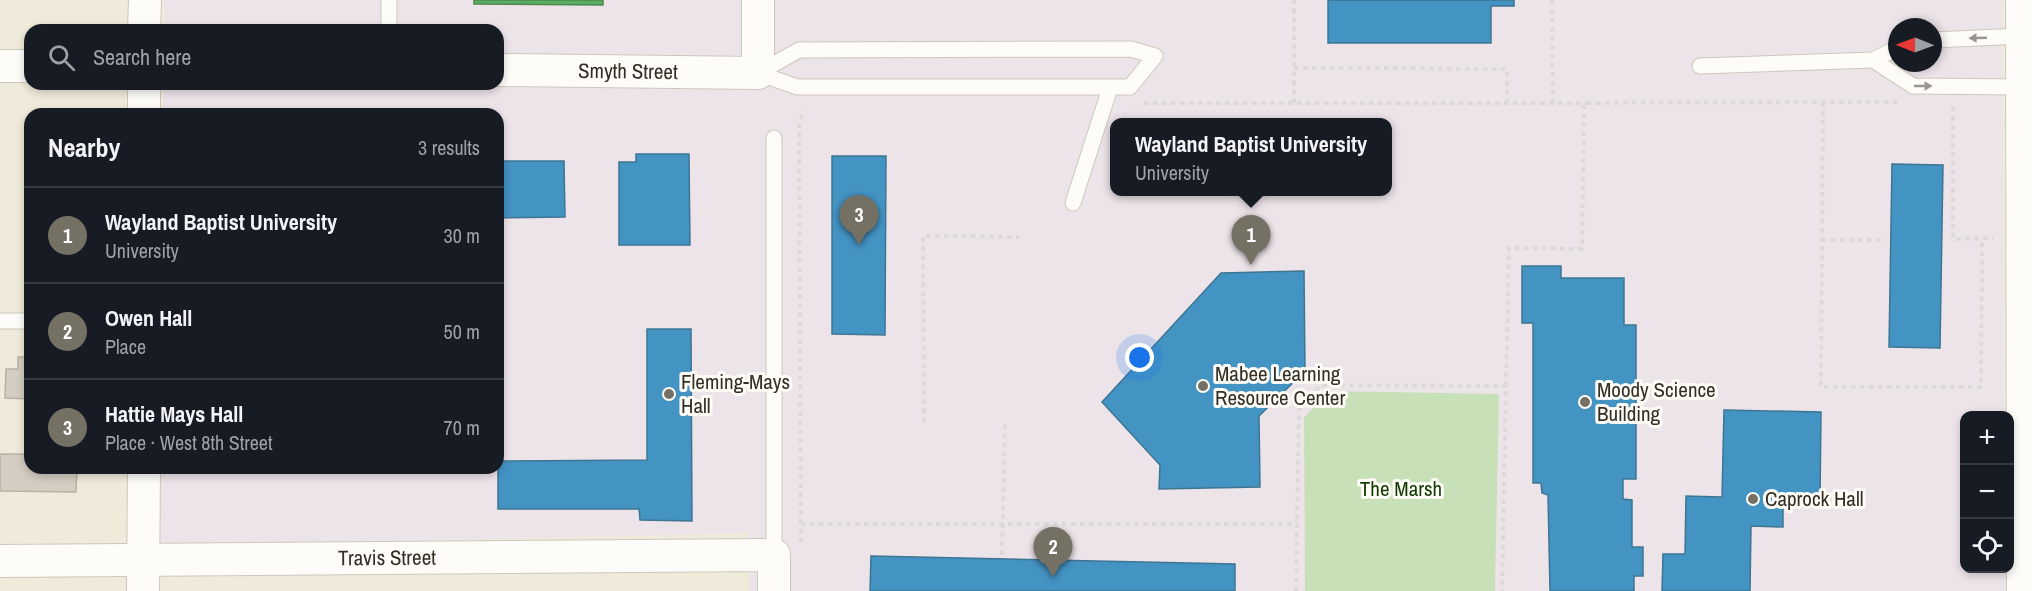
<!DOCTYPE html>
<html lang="en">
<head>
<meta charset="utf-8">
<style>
  body { margin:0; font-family:"Archivo Narrow",sans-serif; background:#20242c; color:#f1f3f6 }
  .controls { position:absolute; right:18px; bottom:18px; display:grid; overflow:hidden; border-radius:12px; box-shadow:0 3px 9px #0003 }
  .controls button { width:54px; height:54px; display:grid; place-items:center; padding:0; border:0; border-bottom:2px solid #363941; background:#171b24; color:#f1f3f6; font:30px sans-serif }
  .compass { position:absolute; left:1888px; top:18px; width:54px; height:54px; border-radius:50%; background:#171b24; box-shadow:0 3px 9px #0003; rotate:271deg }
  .you { position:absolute; left:1140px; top:358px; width:21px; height:21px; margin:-15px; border:4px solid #fff; border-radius:50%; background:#1a73e8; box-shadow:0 0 0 9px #1a73e833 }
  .badge { display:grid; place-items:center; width:39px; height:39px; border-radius:50%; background:#757064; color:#fff; font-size:20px; font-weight:700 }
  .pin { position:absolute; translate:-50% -50px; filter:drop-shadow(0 2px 3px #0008) }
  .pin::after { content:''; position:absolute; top:32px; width:21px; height:18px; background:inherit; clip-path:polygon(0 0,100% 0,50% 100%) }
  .popup { position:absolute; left:1110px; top:118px; width:282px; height:78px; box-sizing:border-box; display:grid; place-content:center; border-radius:12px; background:#171b24; filter:drop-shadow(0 2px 4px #0005); font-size:20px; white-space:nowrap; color:#9ea1a6 }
  .popup b { font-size:22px; color:#f1f3f6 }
  .popup::after { content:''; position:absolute; left:50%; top:100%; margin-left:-12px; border:12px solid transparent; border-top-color:#171b24 }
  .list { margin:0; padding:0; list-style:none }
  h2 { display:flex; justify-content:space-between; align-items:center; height:78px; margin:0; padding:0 24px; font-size:26px }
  h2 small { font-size:20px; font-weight:400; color:#9ea1a6 }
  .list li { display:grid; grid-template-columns:39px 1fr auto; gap:18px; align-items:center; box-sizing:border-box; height:96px; padding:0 24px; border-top:2px solid #363941 }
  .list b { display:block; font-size:22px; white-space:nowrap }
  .list p { margin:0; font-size:20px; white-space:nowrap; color:#9ea1a6 }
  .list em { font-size:20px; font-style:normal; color:#9ea1a6 }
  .icon { flex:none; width:33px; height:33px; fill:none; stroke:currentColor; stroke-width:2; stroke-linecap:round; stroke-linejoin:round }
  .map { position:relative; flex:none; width:2032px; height:591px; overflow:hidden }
  .search { position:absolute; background:#171b24; box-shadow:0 3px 9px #0003; left:24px; top:24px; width:480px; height:66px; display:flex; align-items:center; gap:15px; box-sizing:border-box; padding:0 21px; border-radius:18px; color:#9ea1a6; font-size:22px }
  .panel { position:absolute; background:#171b24; box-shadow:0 3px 9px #0003; left:24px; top:108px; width:480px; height:366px; border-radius:18px }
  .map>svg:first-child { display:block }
  .education { fill:#ede4e9; fill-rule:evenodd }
  .green { fill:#c8e0b7 }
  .schools { fill:#4393c3; stroke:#3e7593; stroke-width:1.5 }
  .public { fill:#5aae61; stroke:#4e884f; stroke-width:1.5 }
  .building { fill:#d4cdc2; stroke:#b8b1a7; stroke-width:1.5 }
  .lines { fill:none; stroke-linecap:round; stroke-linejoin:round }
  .lane-casing { stroke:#ccc8bb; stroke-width:17 }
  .street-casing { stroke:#ccc8bb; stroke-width:34 }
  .path { stroke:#dcdad6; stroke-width:4; stroke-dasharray:4.5 4.5; stroke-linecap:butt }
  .lane { stroke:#fdfcf9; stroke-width:15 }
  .street { stroke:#fdfcf9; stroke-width:32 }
  .oneway { fill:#98968e }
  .poi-dot { fill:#757064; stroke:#fefcf7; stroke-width:2 }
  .labels { text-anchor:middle; stroke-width:6; stroke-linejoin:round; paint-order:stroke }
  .street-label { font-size:21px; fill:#332f24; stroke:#fefcf7 }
  .poi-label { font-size:21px; fill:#332f24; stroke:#fefcf7; text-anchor:start }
  .park-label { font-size:21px; fill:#123a03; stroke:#fefcf7 }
</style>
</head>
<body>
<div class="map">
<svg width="2032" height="591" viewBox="0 0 2032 591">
  <rect width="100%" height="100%" fill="#f0eada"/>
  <path class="education" d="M164,0H2002L2004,415L1964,416V568L2005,569V591H749V533L160,547L161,468H498V114H163L164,84H498V30H164ZM1897,27H1933V63H1897ZM1114,122H1388V192H1114Z"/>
  <path class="green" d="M1328,391L1499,394L1495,591H1305L1304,418Z"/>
  <g class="schools">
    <path d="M1328,0H1514V6H1491V43H1328Z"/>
    <path d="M636,154H689L690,245H619V162H636Z"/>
    <path d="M832,156H886L885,335L832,334Z"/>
    <path d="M498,161H564L565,217L498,218Z"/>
    <path d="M1892,164L1943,165L1940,348L1889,347Z"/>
    <path d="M1522,266H1561V278H1624V325H1636V479H1623V499L1632,500V547H1643V576H1634V591H1550L1548,495L1542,493L1541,483H1533V323H1522Z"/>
    <path d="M1304,271L1305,371L1259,416L1260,487L1159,489L1160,465L1102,402L1221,273Z"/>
    <path d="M647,329H691L692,521L640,520L639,509H498V461L647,460Z"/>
    <path d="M1724,410L1821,412L1820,502H1783V527L1751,526L1750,591H1662L1663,554H1685L1686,496L1722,497Z"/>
    <path d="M871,556L1235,564V591H870Z"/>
  </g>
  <path class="public" d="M474,0H603V5L474,4Z"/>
  <g class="building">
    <path d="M18,357H30V399L5,398L6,369H18Z"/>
    <path d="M0,454H30V468H77L76,492L0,491Z"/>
  </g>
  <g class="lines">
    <g class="lane-casing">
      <g id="lane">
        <path d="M389,30V0"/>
        <path d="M1933,40L2022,36"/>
        <path d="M1131,49L1155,56L1130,87H797L758,73L799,50Z"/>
        <path d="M1873,60L1913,86L2021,87"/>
        <path d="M1700,66L1873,60L1897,48"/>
        <path d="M1073,203L1110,88"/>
        <path d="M0,321H30"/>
        <path d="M774,555V138"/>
      </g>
    </g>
    <g class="street-casing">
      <g id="street">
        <path d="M2022,0L2023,591"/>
        <path d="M144,30L145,0"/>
        <path d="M0,66H30"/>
        <path id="s1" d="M498,70L758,73V0"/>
        <path d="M144,114V84"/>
        <path id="s2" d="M0,561L774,555V591"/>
        <path d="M143,591L144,468"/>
      </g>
    </g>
    <g class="path">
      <path d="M1552,0L1553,103"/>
      <path d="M1294,68L1507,69V103"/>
      <path d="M1823,102L1821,387H1981L1982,239"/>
      <path d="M1144,103H1590"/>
      <path d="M1294,103V0"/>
      <path d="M1953,107V239L1993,238"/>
      <path d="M1822,240H1884"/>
      <path d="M1506,386L1509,248L1582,249L1584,103L1897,102"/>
      <path d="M924,422L923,236L1019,237"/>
      <path d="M801,524H1297"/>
      <path d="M801,542L799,124L804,110"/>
      <path d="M1002,555L1005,421"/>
      <path d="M1296,591L1299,409L1321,385L1506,386L1502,591"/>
    </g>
    <use href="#lane" class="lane"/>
    <use href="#street" class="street"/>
  </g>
  <defs><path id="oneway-solid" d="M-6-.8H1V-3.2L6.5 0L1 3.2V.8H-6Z" transform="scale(1.5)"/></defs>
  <g class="oneway">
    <use href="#oneway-solid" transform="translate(1978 38) rotate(178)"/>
    <use href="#oneway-solid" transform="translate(1923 86)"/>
  </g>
  <g class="poi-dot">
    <circle cx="1203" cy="386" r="6"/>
    <circle cx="669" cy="394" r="6"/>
    <circle cx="1585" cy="402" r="6"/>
    <circle cx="1753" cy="499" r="6"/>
  </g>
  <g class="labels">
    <g class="street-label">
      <text dy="7" stroke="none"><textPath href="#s1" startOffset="130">Smyth Street</textPath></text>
      <text dy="7" stroke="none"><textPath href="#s2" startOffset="387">Travis Street</textPath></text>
    </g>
    <g class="poi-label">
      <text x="1215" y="381">Mabee Learning<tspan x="1215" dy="24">Resource Center</tspan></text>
      <text x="681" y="389">Fleming-Mays<tspan x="681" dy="24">Hall</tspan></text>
      <text x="1597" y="397">Moody Science<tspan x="1597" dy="24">Building</tspan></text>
      <text x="1765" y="506">Caprock Hall</text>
    </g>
    <g class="park-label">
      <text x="1401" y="496">The Marsh</text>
    </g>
  </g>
</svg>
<div class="controls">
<button>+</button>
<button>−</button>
<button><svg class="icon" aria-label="locate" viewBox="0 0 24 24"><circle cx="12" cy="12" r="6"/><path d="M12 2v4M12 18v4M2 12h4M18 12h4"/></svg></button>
</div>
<svg class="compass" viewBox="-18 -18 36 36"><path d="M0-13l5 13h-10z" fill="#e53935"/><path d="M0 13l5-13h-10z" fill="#9ea1a6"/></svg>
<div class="you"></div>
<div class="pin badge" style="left:1251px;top:265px">1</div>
<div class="popup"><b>Wayland Baptist University</b>University</div>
<div class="pin badge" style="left:1053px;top:577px">2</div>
<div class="pin badge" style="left:859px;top:245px">3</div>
<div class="search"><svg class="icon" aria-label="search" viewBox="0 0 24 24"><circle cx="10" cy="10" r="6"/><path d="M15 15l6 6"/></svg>Search here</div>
<section class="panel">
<h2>Nearby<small>3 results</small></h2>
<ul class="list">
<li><span class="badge">1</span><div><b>Wayland Baptist University</b><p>University</p></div><em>30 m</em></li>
<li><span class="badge">2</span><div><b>Owen Hall</b><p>Place</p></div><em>50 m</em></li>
<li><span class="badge">3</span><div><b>Hattie Mays Hall</b><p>Place · West 8th Street</p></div><em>70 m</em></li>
</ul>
</section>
</div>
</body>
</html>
